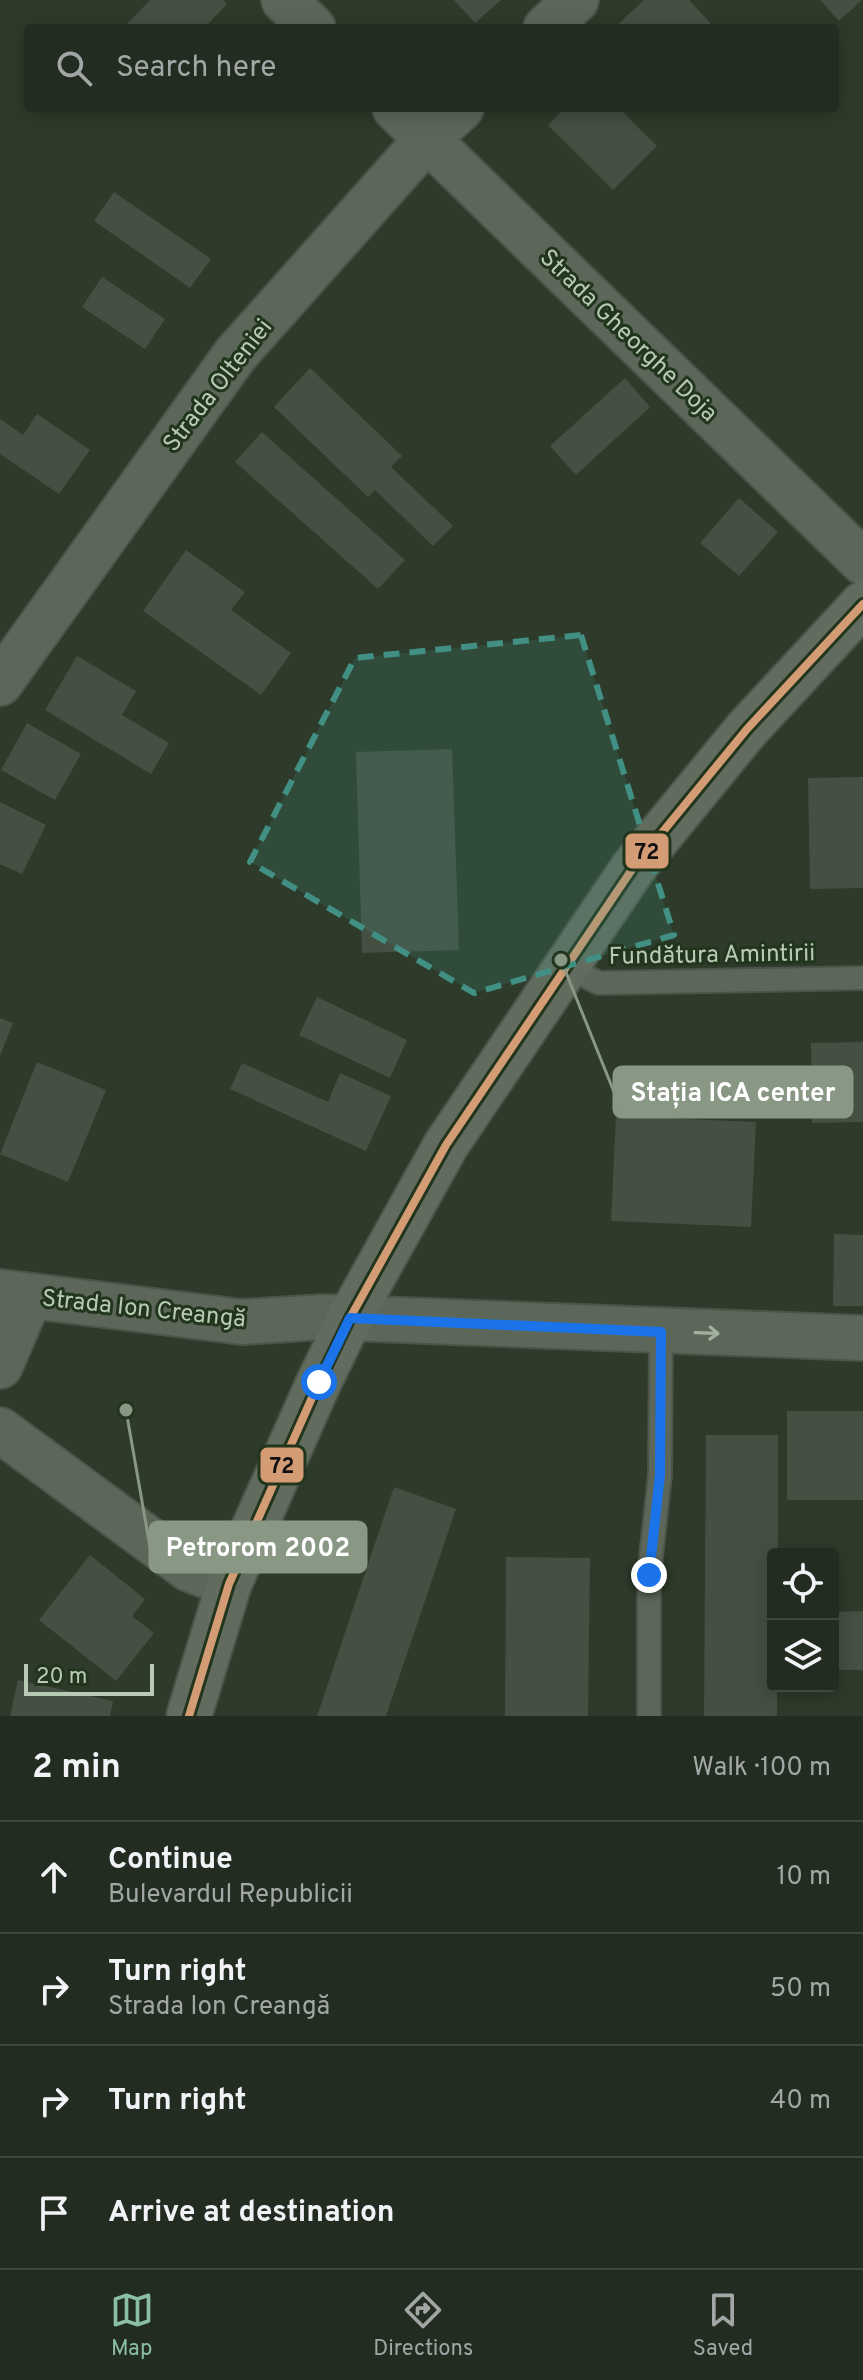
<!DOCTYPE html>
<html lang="en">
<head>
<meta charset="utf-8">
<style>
  body { margin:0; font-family:Overpass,sans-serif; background:#2e382d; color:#f1f3f6 }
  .controls { position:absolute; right:24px; bottom:24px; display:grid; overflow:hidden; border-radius:8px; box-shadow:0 4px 20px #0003 }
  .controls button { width:72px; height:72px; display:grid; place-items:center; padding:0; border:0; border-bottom:2px solid #3f483e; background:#222c20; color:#f1f3f6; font:40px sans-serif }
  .scale { position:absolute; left:24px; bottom:20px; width:130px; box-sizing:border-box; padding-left:8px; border:4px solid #b8cab4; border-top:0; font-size:22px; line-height:28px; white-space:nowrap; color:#b8cab4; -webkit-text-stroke:6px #22351d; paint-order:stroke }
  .stop { position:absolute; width:24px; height:24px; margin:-18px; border:6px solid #1a73e8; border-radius:50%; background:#fff }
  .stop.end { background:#1a73e8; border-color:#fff; box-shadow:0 2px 8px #0008 }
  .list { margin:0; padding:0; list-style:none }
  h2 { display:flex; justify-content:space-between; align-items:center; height:104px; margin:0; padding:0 32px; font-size:34px }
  h2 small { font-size:26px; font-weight:400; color:#a2a7a5 }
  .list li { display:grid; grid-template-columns:52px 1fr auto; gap:24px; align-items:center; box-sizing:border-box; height:112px; padding:0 32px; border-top:2px solid #3f483e }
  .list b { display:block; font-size:30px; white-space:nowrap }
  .list p { margin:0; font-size:26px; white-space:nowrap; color:#a2a7a5 }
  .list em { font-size:26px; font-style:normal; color:#a2a7a5 }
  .icon { flex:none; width:44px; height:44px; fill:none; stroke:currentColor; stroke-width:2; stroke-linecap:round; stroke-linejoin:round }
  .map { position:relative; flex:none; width:863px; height:1716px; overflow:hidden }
  .search { position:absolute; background:#222c20; box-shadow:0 4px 20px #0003; left:24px; right:24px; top:24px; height:88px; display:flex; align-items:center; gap:20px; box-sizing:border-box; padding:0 28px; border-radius:8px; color:#a2a7a5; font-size:30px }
  .sheet { height:552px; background:#222c20 }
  nav { display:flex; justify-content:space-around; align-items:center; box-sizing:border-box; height:112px; border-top:2px solid #3f483e; background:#222c20; font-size:22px; color:#a2a7a5 }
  nav a { display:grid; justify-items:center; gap:4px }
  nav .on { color:#8abfa5 }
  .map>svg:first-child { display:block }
  .building { fill:#454f42 }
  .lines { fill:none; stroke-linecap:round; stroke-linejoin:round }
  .service-casing { stroke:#4b5448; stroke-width:26 }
  .minor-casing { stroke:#4b5448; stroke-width:48 }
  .secondary-casing { stroke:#4b5448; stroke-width:48 }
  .service { stroke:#5c675a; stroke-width:22 }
  .minor { stroke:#5c675a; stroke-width:44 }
  .secondary { stroke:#616c5e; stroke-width:44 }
  .bus-1-casing { stroke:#22351d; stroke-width:14 }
  .bus-1 { stroke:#d39c74; stroke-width:8 }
  .oneway { stroke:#a1b19e }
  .route { stroke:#1a73e8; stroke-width:10 }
  .marked { fill:#428f83; fill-opacity:0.2; stroke:#428f83; stroke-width:6; stroke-dasharray:16 10; stroke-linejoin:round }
  .labels { text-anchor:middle; stroke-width:6; stroke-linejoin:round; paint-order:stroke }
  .street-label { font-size:24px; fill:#b8cab4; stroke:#22351d }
  .leader { fill:none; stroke:#889884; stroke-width:3 }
  .callout-dot { fill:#889884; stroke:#22351d; stroke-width:3 }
  .callout { fill:#889884; stroke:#889884; stroke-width:3 }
  .callout-label { font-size:26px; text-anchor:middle; font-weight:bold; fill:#fff }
  .line-badge { stroke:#22351d; stroke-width:3 }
  .pale-badge-label { font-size:22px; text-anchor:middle; font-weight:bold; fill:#111 }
</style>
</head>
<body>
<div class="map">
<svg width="863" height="1716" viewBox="0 0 863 1716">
  <rect width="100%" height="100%" fill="#2e3a2a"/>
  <g class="building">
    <path d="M150,0H223L227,4L204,28H127L125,26Z"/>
    <path d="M454,0H501L475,23Z"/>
    <path d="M644,0H689L715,28H614Z"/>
    <path d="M820,0H862L839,21Z"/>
    <path d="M565,108H619L657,146L613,190L548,125Z"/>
    <path d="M114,192L211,259L190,288L94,221Z"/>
    <path d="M102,277L165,319L145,349L82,307Z"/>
    <path d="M310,368L402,456L391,467L453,526L433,546L375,490L368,497L274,407Z"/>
    <path d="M625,378L650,407L576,475L550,446Z"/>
    <path d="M37,414L90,450L59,494L0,454V419L23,435Z"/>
    <path d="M262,432L405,560L378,589L235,462Z"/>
    <path d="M739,498L778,532L739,576L700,543Z"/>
    <path d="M186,550L245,592L231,610L291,653L261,695L143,611Z"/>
    <path d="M77,656L136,691L122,715L169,743L151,774L45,710Z"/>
    <path d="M27,723L81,754L55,800L1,770Z"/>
    <path d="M452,749L459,950L362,953L356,752Z"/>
    <path d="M863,777V888L810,889L808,778Z"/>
    <path d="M0,802L46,825L22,874L0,864Z"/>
    <path d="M317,997L407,1040L390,1078L299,1035Z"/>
    <path d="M0,1018L13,1023L0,1056Z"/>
    <path d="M863,1042V1122L812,1123L811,1043Z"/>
    <path d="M37,1062L106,1090L68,1182L0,1154Z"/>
    <path d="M242,1063L328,1102L340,1073L391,1096L366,1151L230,1089Z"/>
    <path d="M616,1116L756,1122L751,1227L611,1221Z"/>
    <path d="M834,1234L863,1235V1306H833Z"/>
    <rect x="787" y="1411" width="76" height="89"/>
    <path d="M706,1435H778V1554H773V1686H777V1716H704Z"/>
    <path d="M394,1487L456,1509L386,1716H317Z"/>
    <path d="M90,1555L145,1599L132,1616L154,1633L116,1681L39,1620Z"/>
    <path d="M506,1557L590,1558L588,1716H505Z"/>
    <path d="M863,1611V1670H838L836,1612Z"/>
    <path d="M18,1680L113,1701L110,1716H10Z"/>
  </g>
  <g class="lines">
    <g class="service-casing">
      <g id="service">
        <path d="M565,966L599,983L863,978"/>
        <path d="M649,1716V1575L660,1475L661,1332"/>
      </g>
    </g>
    <g class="minor-casing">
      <g id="minor">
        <path d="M284,0L313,28"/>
        <path d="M546,28L576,0"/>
        <path d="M395,108L863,562"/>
        <path d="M0,683L235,355L427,139L461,108"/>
        <path d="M0,1292L242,1322L324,1317L863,1338"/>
        <path d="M0,1366L30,1296"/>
        <path d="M0,1430L189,1569L229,1584"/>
      </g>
    </g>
    <g class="secondary-casing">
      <path id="secondary" d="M189,1716L229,1584L319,1382L350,1318L446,1145L633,868L747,729L863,604"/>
    </g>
    <use href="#service" class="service"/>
    <use href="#minor" class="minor"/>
    <use href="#secondary" class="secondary"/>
    <g class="bus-1-casing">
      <path id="bus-1" d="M189,1716L229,1584L319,1382L350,1318L446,1145L633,868L747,729L863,604"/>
    </g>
    <use href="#bus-1" class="bus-1"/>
  </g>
  <defs><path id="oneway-shaft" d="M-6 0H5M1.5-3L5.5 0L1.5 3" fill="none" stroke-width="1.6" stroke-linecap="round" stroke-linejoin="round" transform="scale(2)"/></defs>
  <use class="oneway" href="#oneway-shaft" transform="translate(707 1333) rotate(2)"/>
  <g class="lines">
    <path class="route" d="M319,1382L350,1318L661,1332L660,1475L649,1575"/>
  </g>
  <path class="marked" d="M581,635L674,935L474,993L250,862L355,658Z"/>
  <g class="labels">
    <g class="street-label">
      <text transform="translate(629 335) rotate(44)" y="8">Strada Gheorghe Doja</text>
      <text transform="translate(217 385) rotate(-52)" y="8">Strada Olteniei</text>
      <text transform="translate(712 954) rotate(-1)" y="8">Fundătura Amintirii</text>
      <text transform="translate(144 1308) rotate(6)" y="8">Strada Ion Creangă</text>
    </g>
  </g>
  <path class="leader" d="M561 960L614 1092M126 1410L150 1547"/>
  <g class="callout-dot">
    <circle cx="561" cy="960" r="8"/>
    <circle cx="126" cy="1410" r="8"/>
  </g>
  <g class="callout">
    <rect x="614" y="1067" width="238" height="50" rx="8"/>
    <rect x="150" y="1522" width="216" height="50" rx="8"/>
  </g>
  <g class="callout-label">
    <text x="733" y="1101">Stația ICA center</text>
    <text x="258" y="1556">Petrorom 2002</text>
  </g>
  <g class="line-badge">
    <rect x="624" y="832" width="46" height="38" rx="8" fill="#d39c74"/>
    <rect x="259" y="1446" width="46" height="38" rx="8" fill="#d39c74"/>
  </g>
  <g class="pale-badge-label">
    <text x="647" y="859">72</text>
    <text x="282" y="1473">72</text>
  </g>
</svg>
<div class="controls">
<button><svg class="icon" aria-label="locate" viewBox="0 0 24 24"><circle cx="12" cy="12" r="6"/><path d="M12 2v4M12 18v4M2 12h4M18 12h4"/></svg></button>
<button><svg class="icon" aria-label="layers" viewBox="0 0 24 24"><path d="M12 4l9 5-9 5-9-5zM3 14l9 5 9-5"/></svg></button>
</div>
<div class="scale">20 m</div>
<div class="stop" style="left:319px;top:1382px"></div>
<div class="stop end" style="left:649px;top:1575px"></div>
<div class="search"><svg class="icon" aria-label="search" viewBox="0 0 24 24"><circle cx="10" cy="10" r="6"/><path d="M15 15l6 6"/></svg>Search here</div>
</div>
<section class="sheet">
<h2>2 min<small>Walk · 100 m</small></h2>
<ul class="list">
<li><svg class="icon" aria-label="ahead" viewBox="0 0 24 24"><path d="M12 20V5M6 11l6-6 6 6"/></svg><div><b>Continue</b><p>Bulevardul Republicii</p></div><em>10 m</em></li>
<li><svg class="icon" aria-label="right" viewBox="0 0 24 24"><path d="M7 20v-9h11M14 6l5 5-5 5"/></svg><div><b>Turn right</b><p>Strada Ion Creangă</p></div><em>50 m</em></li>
<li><svg class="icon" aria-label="right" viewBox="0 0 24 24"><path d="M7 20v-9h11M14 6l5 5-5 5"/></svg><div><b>Turn right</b></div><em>40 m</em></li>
<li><svg class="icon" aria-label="arrive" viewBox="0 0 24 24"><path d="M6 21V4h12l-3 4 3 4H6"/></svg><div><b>Arrive at destination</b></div></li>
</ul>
</section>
<nav>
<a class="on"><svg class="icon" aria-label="map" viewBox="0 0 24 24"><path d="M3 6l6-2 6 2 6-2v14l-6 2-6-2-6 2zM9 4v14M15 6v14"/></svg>Map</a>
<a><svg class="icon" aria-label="directions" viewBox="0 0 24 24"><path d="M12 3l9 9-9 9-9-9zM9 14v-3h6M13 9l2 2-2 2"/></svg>Directions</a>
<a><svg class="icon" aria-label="saved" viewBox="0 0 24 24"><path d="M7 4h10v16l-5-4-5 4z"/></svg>Saved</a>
</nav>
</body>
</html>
